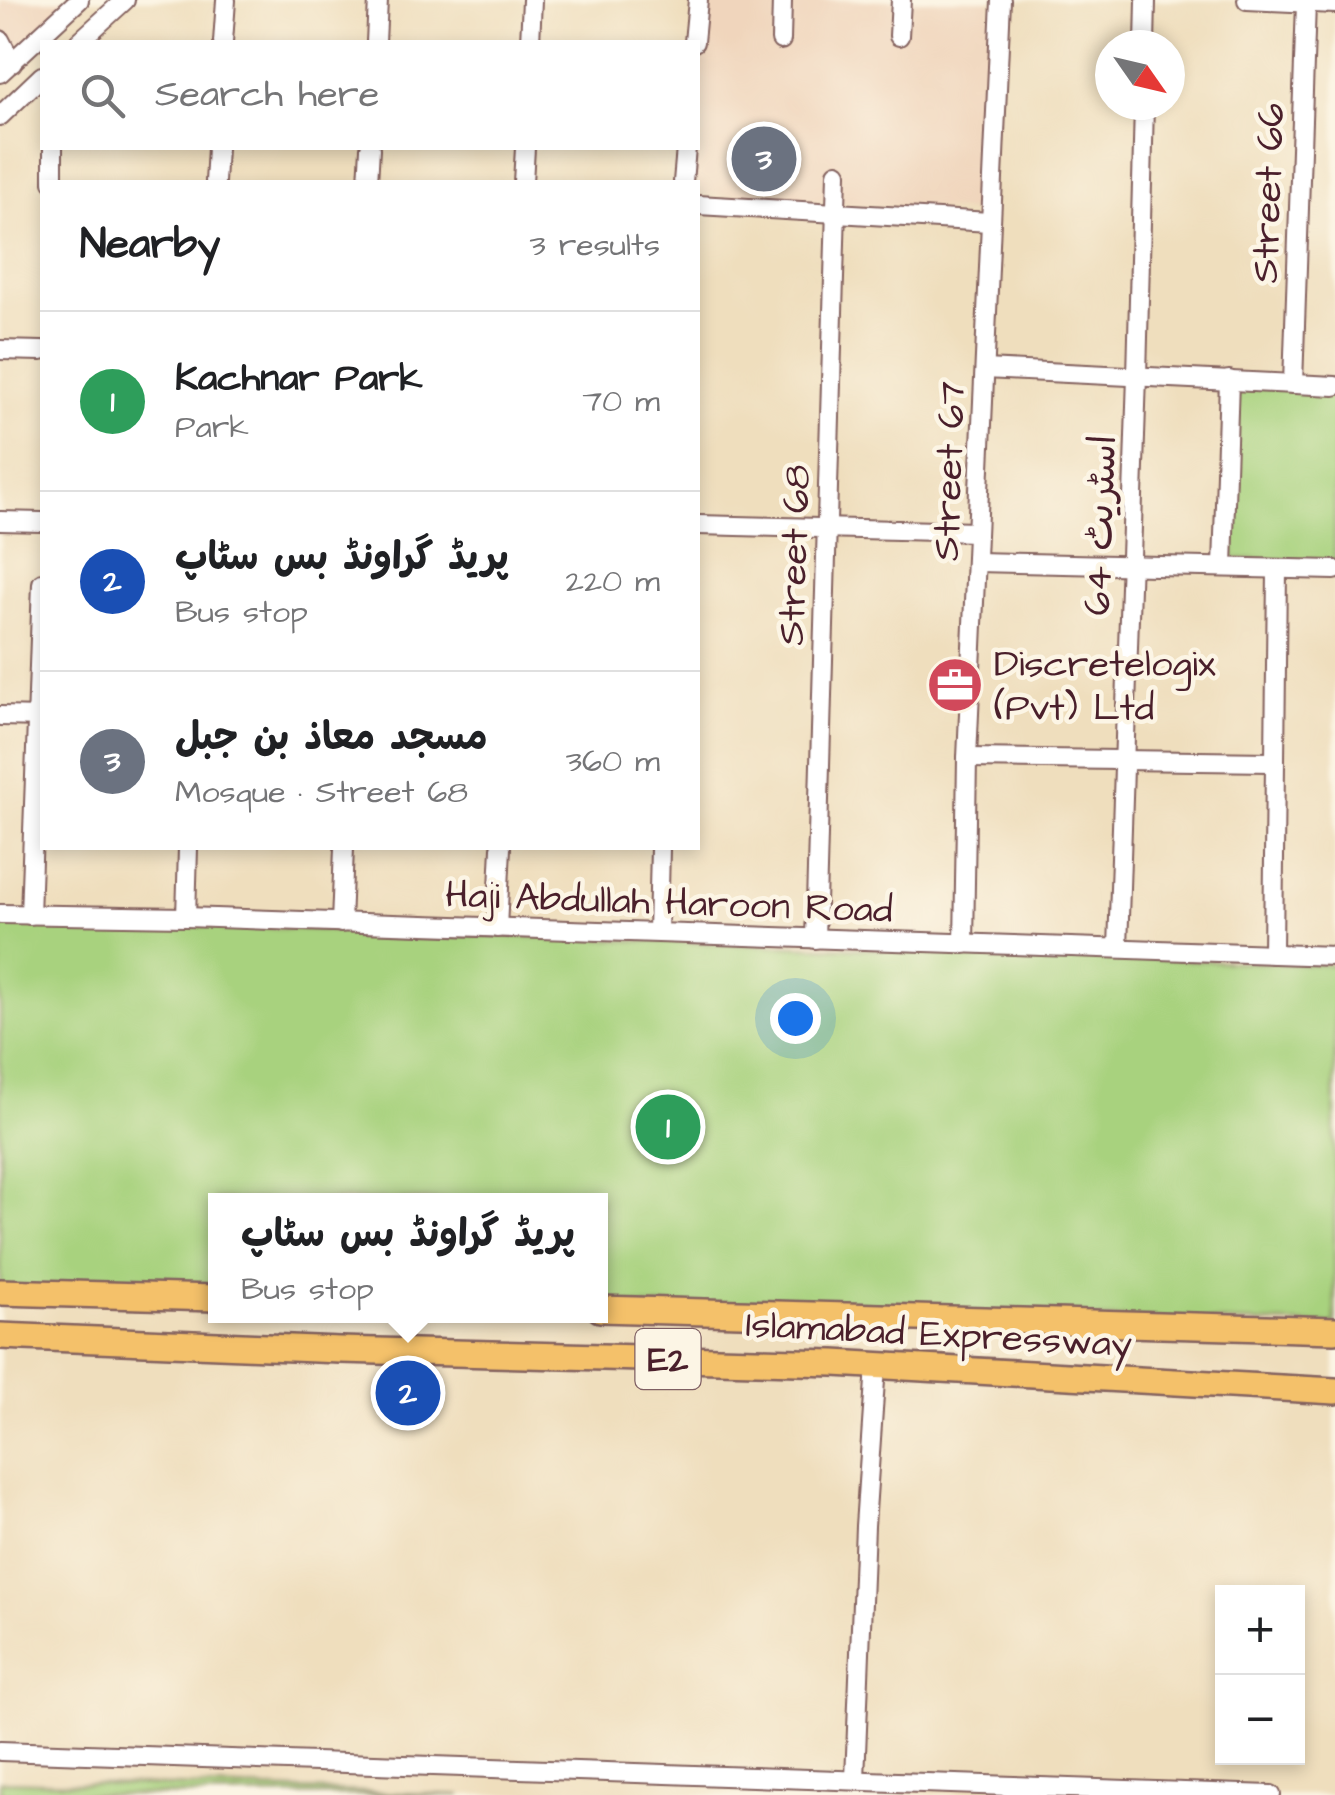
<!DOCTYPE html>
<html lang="en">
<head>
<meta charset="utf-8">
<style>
  body { margin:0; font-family:"Architects Daughter","Playpen Sans Arabic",sans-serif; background:#f6f6f6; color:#202124 }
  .controls { position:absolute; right:30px; bottom:30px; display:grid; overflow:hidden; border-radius:0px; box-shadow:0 5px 15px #0003 }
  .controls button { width:90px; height:90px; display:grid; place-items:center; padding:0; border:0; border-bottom:2px solid #e0e0e0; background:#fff; color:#202124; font:50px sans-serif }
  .compass { position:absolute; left:1095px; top:30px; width:90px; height:90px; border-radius:50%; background:#fff; box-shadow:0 5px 15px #0003; rotate:124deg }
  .you { position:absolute; left:795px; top:1018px; width:35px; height:35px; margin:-25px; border:8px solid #fff; border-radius:50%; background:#1a73e8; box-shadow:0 0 0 15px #1a73e833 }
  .badge { display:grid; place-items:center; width:65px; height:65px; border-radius:50%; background:#ea580c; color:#fff; font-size:32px; font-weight:700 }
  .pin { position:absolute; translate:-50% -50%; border:5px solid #fff; box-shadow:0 2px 10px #0006 }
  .popup { position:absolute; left:208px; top:1193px; width:400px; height:130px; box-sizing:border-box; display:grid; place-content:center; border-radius:0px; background:#fff; filter:drop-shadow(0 2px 8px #0005); font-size:32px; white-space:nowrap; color:#757577 }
  .popup b { font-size:38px; color:#202124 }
  .popup::after { content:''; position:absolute; left:50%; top:100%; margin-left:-20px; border:20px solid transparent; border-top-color:#fff }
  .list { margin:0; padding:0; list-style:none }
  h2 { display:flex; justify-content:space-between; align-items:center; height:130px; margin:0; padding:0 40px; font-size:42px }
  h2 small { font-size:32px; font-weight:400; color:#757577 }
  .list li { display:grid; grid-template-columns:65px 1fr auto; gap:30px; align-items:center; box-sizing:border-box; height:180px; padding:0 40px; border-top:2px solid #e0e0e0 }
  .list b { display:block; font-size:38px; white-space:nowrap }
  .list p { margin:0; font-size:32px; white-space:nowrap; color:#757577 }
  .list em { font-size:32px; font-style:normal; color:#757577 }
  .icon { flex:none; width:55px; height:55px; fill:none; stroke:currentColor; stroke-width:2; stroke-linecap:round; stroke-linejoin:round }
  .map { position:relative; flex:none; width:1335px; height:1795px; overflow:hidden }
  .search { position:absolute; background:#fff; box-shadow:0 5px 15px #0003; left:40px; top:40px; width:660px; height:110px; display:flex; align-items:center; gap:25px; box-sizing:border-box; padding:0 35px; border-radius:0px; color:#757577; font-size:38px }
  .panel { position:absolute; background:#fff; box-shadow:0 5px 15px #0003; left:40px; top:180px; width:660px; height:670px; border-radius:0px }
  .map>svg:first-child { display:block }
  .built { fill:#f0d5bc }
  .green { fill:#a8d27e; stroke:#797854; stroke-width:2.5 }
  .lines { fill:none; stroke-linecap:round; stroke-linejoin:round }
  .minor-casing { stroke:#84625e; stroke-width:22 }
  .highway-casing { stroke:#84625e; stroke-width:30 }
  .minor { stroke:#fff; stroke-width:18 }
  .highway { stroke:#f4c16a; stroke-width:25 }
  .labels { text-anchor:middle; stroke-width:9; stroke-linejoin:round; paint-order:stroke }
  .shield { fill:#fcf5e5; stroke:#7f5f63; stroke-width:2.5 }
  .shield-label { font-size:35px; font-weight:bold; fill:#4a1f2b }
  .street-label { font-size:38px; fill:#4a1f2b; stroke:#fcf5e5 }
  .poi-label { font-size:38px; fill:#4a1f2b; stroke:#fcf5e5; text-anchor:start }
</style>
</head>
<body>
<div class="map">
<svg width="1335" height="1795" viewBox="0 0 1335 1795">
  <rect width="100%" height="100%" fill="#fcf5e5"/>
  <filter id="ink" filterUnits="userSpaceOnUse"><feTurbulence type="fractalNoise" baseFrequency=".01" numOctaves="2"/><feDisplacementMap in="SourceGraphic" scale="20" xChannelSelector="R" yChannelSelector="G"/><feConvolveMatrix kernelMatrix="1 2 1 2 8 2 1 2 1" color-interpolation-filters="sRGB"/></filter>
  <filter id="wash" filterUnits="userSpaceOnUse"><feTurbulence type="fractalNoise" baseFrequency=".0048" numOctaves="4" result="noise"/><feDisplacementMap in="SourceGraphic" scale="40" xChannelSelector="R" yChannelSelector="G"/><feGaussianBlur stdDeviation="2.25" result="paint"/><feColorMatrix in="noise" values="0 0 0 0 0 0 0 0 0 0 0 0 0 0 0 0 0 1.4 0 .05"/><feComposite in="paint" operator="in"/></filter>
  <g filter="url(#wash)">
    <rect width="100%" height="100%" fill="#efdebd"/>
    <g class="built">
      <path d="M0,0H78L0,73Z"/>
      <path d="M694,0H991L982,212L698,193V182H693V148H698V42Z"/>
    </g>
    <g class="green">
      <path d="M1237,386L1335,390V562L1233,559Z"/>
      <path d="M0,918L1335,965V1325L601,1305L600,1200H215V1295L0,1290Z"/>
      <path d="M0,1781L461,1795H0Z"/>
    </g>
  </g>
  <g filter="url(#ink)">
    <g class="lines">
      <g class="minor-casing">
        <g id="minor">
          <path d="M1247,0L1335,4"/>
          <path d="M899,36L901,0"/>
          <path d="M0,40L12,63"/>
          <path d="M781,40L782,0"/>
          <path d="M79,42L125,0"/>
          <path d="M223,42L226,0"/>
          <path d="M376,42L378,0"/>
          <path d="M530,42L532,0"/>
          <path d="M694,42L698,0"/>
          <path d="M1145,45L1146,0"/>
          <path d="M0,73L79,0"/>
          <path d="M0,116L42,76"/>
          <path d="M53,182V148"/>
          <path d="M215,182L217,148"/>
          <path d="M368,182L370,148"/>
          <path d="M523,182L525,148"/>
          <path d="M683,182L686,148"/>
          <path d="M698,205L990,222"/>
          <path d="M0,350L42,351"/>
          <path d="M985,369L1335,386"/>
          <path d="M1293,384L1306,3"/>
          <path d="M0,521L42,522"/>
          <path d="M698,525L977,532"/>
          <path d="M977,562L1335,570"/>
          <path d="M1223,566L1229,380"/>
          <path d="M0,716L42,717"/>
          <path d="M967,758L1273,762"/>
          <path d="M0,914L186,917L1335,956"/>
          <path d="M30,915L42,583"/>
          <path d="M186,917L188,848"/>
          <path d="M341,923L344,848"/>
          <path d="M497,928L501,848"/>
          <path d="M658,932L660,848"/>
          <path d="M815,939L837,173"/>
          <path d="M964,944L967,758L1001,0"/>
          <path d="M1118,948L1137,376L1144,105"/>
          <path d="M1273,954L1277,569"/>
          <path d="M0,1751L1271,1795"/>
          <path d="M855,1779L865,1526L876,1366"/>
        </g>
      </g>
      <g class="highway-casing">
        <g id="highway">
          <path d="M0,1292L215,1298"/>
          <path d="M600,1309L1335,1330"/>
          <path d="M0,1336L340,1350L834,1363L1335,1391"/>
        </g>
      </g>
      <use href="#minor" class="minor"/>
      <use href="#highway" class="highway"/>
    </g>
  </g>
  <defs>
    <g id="office-disc" transform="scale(2.875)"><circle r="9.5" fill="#d1495b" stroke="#fcf5e5"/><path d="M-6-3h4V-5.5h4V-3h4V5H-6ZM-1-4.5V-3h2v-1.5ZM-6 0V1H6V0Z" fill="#fff"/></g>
  </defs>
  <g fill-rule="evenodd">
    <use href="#office-disc" x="955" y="685"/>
  </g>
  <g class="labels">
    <rect class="shield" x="635.5" y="1329" width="65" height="60" rx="8"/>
    <g class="shield-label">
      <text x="668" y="1371">E2</text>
    </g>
    <g class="street-label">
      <text transform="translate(1267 193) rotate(-88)" y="13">Street 66</text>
      <text transform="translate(948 471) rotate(-88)" y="13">Street 67</text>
      <text transform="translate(1099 525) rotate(-88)" y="13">اسٹریٹ 64</text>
      <text transform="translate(793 555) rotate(-88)" y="13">Street 68</text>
      <text transform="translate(669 901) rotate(2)" y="13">Haji Abdullah Haroon Road</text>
      <text transform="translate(939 1333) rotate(3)" y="13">Islamabad Expressway</text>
    </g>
    <g class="poi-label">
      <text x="994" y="676">Discretelogix<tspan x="994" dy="44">(Pvt) Ltd</tspan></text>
    </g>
  </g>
</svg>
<div class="controls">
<button>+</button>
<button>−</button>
</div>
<svg class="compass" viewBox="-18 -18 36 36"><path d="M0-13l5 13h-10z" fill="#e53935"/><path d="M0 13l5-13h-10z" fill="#757577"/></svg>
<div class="you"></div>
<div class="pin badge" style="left:668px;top:1127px;background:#2e9e5b">1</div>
<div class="pin badge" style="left:408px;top:1393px;background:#1a4fb4">2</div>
<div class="popup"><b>پریڈ گراونڈ بس سٹاپ</b>Bus stop</div>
<div class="pin badge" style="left:764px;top:159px;background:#6b7280">3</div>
<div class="search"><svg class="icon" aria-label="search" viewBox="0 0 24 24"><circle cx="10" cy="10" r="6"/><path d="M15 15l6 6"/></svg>Search here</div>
<section class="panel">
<h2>Nearby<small>3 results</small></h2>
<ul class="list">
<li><span class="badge" style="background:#2e9e5b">1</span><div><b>Kachnar Park</b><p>Park</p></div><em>70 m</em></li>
<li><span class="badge" style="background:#1a4fb4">2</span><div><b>پریڈ گراونڈ بس سٹاپ</b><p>Bus stop</p></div><em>220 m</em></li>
<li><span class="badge" style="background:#6b7280">3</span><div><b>مسجد معاذ بن جبل</b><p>Mosque · Street 68</p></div><em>360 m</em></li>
</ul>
</section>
</div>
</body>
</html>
